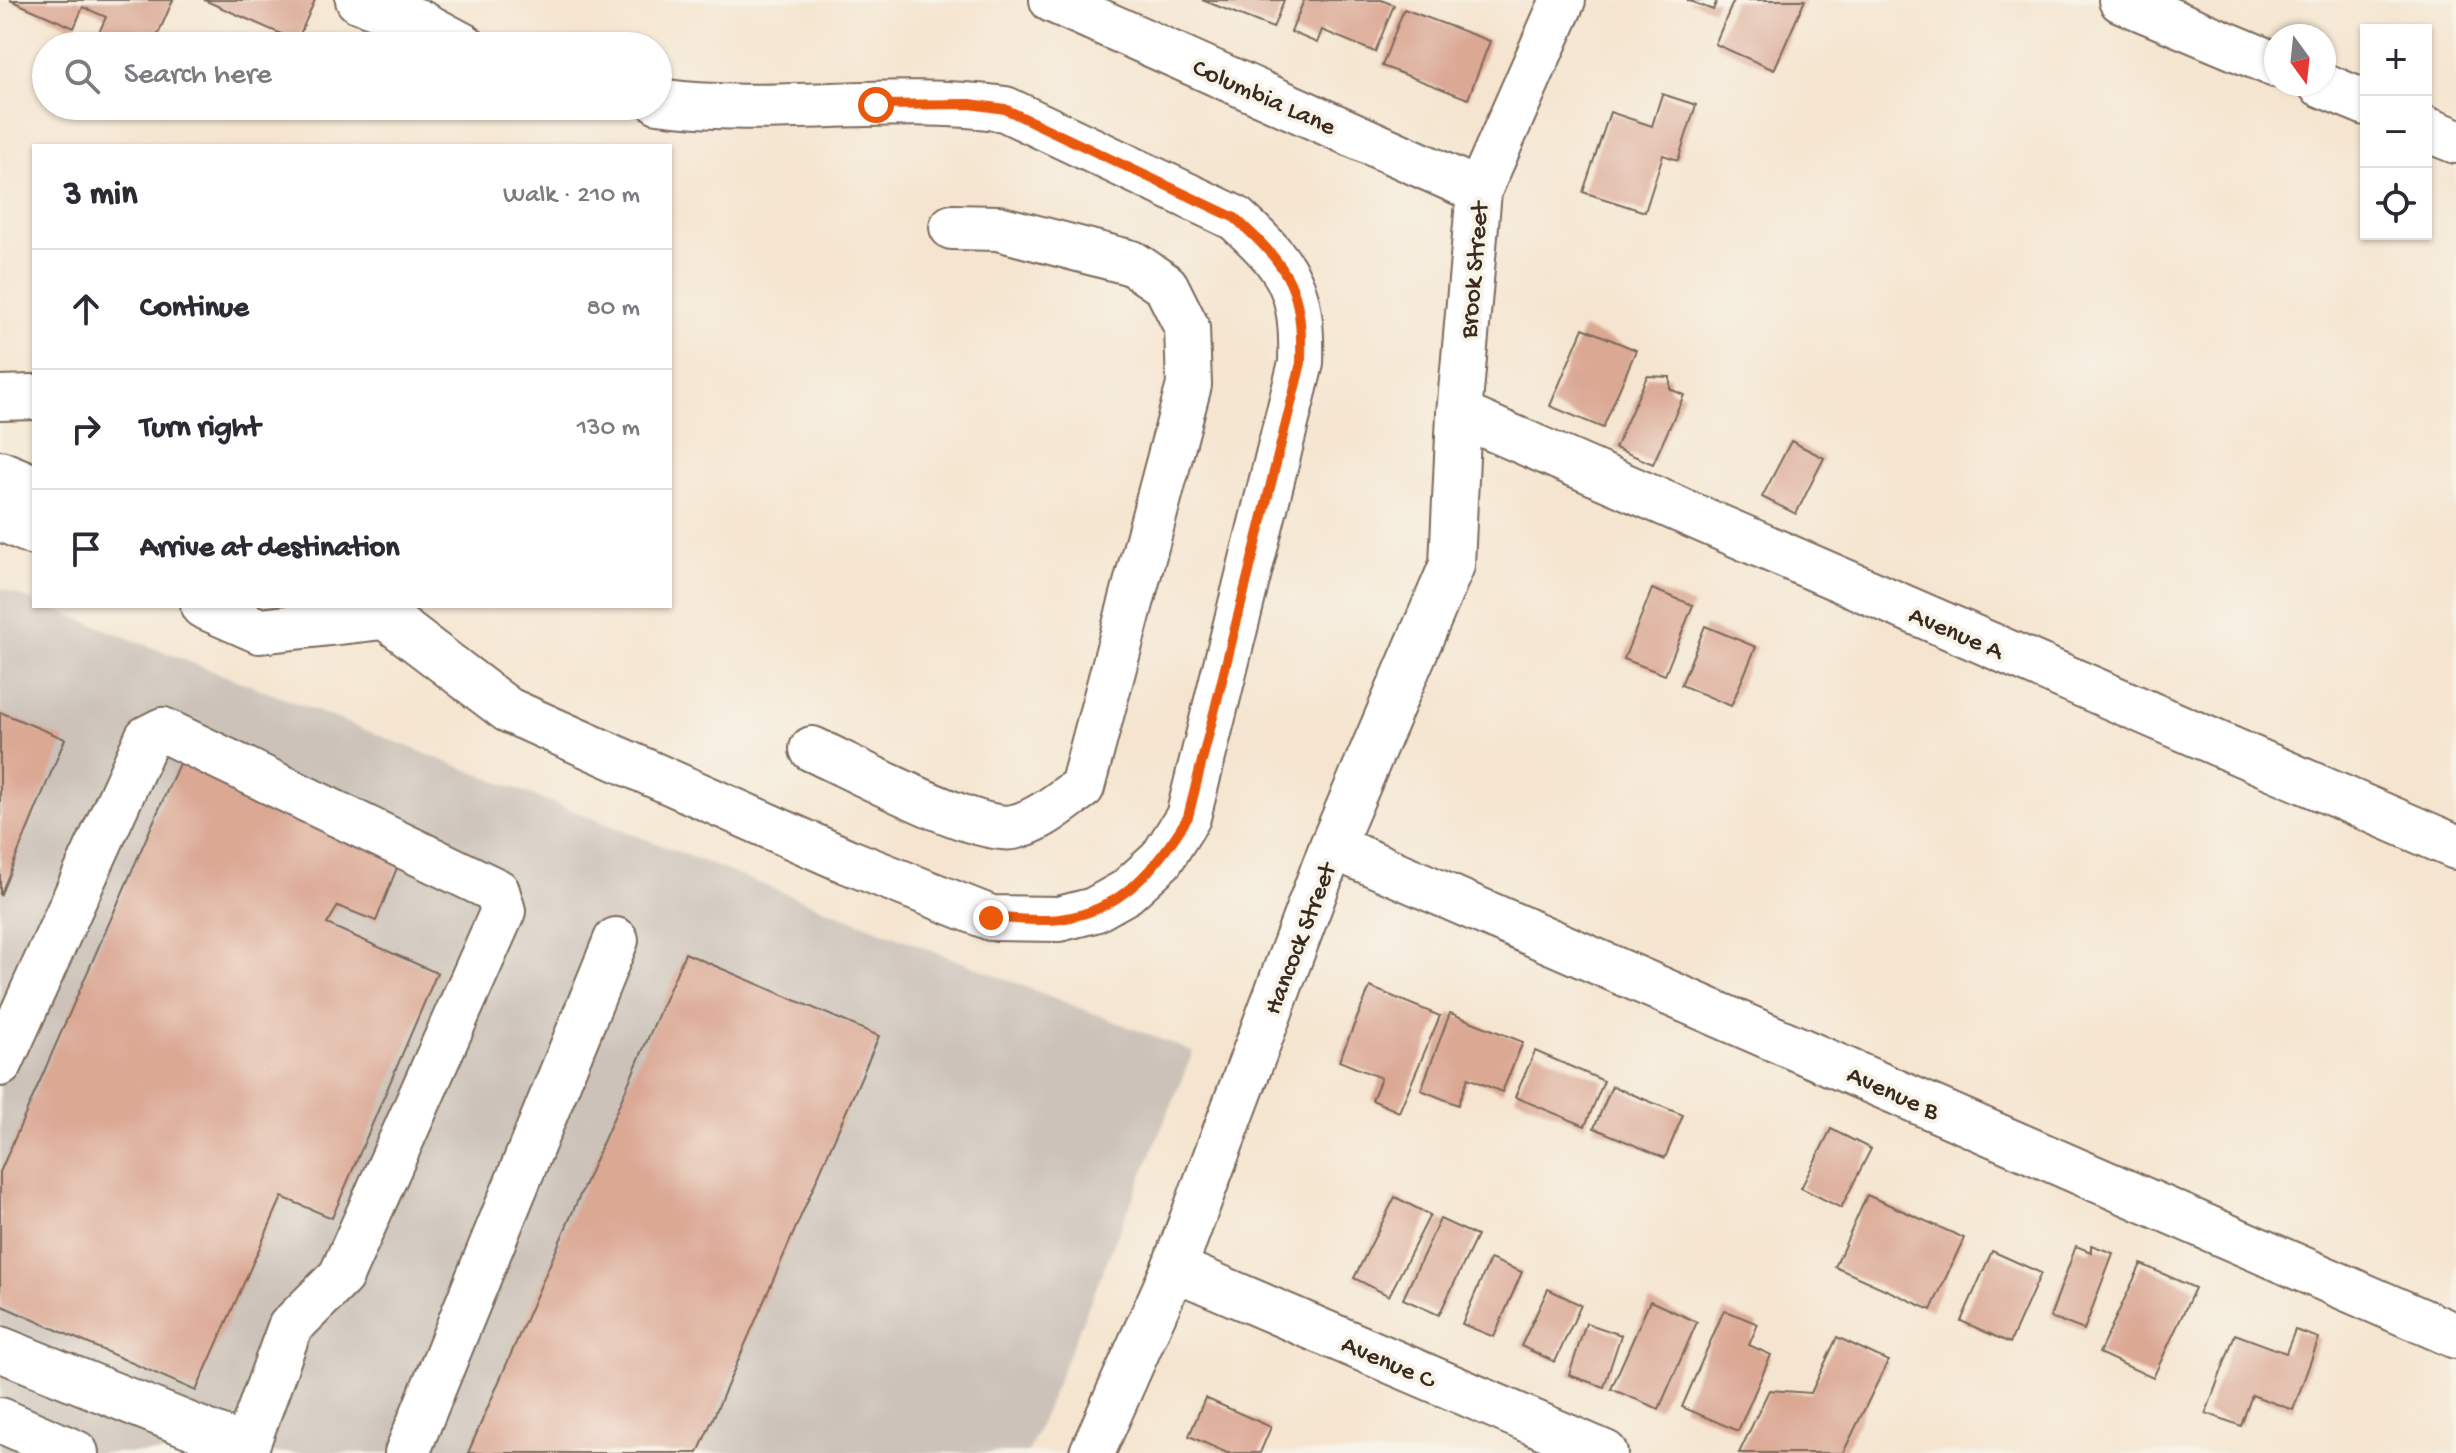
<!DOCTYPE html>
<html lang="en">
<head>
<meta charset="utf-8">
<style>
  body { margin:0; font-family:"Gochi Hand",sans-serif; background:#f7f7f7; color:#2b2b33 }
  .controls { position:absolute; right:24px; top:24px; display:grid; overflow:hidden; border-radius:0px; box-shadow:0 2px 6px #0004 }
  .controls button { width:72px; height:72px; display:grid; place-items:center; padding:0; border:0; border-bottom:2px solid #e1e1e2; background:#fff; color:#2b2b33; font:40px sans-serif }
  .compass { position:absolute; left:2264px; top:24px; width:72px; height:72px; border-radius:50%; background:#fff; box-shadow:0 2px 6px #0004; rotate:165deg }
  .stop { position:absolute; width:24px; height:24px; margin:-18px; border:6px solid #ea580c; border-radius:50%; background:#fff }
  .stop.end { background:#ea580c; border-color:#fff; box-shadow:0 2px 8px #0008 }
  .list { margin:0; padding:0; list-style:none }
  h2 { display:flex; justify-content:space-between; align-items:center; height:104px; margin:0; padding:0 32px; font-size:34px }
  h2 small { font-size:26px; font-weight:400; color:#7c7c81 }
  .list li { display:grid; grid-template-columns:52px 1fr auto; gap:24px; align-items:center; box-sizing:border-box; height:120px; padding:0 32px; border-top:2px solid #e1e1e2 }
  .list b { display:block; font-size:30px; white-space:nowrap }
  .list em { font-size:26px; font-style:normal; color:#7c7c81 }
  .icon { flex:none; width:44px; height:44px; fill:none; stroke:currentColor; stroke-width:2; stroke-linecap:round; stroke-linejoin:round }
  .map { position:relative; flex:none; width:2456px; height:1453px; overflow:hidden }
  .search { position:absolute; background:#fff; box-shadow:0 2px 6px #0004; left:32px; top:32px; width:640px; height:88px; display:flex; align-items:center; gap:20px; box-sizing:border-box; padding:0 28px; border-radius:44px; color:#7c7c81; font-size:30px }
  .panel { position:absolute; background:#fff; box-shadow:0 2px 6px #0004; left:32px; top:144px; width:640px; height:464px; border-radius:0px }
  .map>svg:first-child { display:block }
  .industrial { fill:#ccc2b9 }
  .building { fill:#dba894 }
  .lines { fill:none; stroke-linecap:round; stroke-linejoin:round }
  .minor-casing { stroke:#7c6b5c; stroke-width:48 }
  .minor { stroke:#fff; stroke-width:44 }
  .route { stroke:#ea580c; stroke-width:10 }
  .labels { text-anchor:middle; stroke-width:8; stroke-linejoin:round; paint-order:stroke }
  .street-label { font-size:26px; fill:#3b2a1e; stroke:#f7f3e8 }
</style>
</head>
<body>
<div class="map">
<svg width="2456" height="1453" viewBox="0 0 2456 1453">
  <rect width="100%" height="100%" fill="#f7f3e8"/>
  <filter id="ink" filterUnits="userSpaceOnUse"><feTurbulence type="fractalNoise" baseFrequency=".0125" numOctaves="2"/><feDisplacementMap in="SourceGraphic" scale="16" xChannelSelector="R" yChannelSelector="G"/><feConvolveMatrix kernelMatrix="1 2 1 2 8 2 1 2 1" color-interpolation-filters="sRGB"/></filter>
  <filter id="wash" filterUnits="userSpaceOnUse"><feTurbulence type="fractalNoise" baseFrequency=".006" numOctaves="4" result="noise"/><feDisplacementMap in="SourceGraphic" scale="32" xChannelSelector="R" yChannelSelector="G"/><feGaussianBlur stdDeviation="1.8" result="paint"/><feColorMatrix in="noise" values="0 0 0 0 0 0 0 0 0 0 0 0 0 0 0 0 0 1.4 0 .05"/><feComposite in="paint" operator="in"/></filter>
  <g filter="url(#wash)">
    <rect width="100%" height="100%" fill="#f5e5d0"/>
    <path class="industrial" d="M0,588L34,601V606H46L1193,1052L1028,1453H0Z"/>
    <g id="blocks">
      <g class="building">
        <path d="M10,0H173L153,46H93L106,17L83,7L74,28Z"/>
        <path d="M204,0H315L297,41Z"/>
        <path d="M1202,0H1284L1273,28Z"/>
        <path d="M1304,0H1381L1394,5L1375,52L1322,30L1317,43L1291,32Z"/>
        <path d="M1687,0H1717L1713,10Z"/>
        <path d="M1734,0H1805L1774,70L1715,44Z"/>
        <path d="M1404,9L1490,41L1468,99L1382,66Z"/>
        <path d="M1662,94L1696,105L1678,160L1663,155L1645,212L1583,192L1610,112L1652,126Z"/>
        <path d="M1583,328L1636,350L1603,428L1550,406Z"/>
        <path d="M1647,376L1670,377V389L1684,395L1653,464L1615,448Z"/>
        <path d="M1791,441L1824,458L1796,514L1762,497Z"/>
        <path d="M1652,589L1693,605L1665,675L1624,659Z"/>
        <path d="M1705,626L1756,647L1731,706L1681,685Z"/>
        <path d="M0,712L65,739L0,896Z"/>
        <path d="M180,761L400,860L376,921L338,906L327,924L437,973L332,1218L282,1197L196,1391L0,1305V1172Z"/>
        <path d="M685,953L879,1036L698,1453H468Z"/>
        <path d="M1370,987L1440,1016L1399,1112L1372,1100L1381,1078L1339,1061Z"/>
        <path d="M1450,1013L1523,1042L1502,1092L1468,1078L1458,1105L1421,1090Z"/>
        <path d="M1535,1051L1604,1081L1585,1126L1515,1097Z"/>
        <path d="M1612,1086L1683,1115L1665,1158L1594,1128Z"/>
        <path d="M1831,1129L1871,1149L1841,1208L1801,1188Z"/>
        <path d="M1867,1195L1964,1238L1931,1310L1835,1267Z"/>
        <path d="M1395,1197L1430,1215L1389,1296L1354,1278Z"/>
        <path d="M1440,1219L1477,1236L1439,1315L1403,1299Z"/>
        <path d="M2091,1245L2113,1253L2084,1330L2050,1317L2076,1246L2091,1252Z"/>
        <path d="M1992,1251L2041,1273L2010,1343L1961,1321Z"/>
        <path d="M1490,1259L1522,1272L1494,1337L1462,1324Z"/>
        <path d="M2141,1264L2195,1288L2153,1378L2099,1353Z"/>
        <path d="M1548,1289L1581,1305L1555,1362L1521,1346Z"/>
        <path d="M1650,1301L1697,1322L1659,1409L1611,1389Z"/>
        <path d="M1724,1310L1758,1324L1749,1345L1771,1355L1738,1431L1682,1407Z"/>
        <path d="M1586,1323L1621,1335L1604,1387L1569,1375Z"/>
        <path d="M2295,1330L2319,1338L2293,1410L2252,1395L2241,1426L2206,1413L2235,1334L2286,1353Z"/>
        <path d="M1837,1337L1888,1361L1843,1453H1739L1769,1390L1811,1393Z"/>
        <path d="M1205,1398L1271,1427L1260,1453H1227L1189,1436Z"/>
      </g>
    </g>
  </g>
  <g filter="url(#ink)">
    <use href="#blocks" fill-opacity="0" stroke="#7c6b5c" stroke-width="2"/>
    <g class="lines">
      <g class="minor-casing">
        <g id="minor">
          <path d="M358,0L417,21L464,46"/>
          <path d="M1052,0L1479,191"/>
          <path d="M2121,0L2276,65"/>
          <path d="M2320,84L2366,103"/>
          <path d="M2426,129L2456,141"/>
          <path d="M0,398L34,397"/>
          <path d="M1459,414L2456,847"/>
          <path d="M0,473L34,487"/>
          <path d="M0,518L34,533"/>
          <path d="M203,606L260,631L383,617"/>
          <path d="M371,606L508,710L847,861L991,918L1059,919L1094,910L1126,892L1161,860L1188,817L1301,363C1303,288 1290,268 1235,218L1005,109C890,93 772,117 658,101"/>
          <path d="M812,749C852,767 975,834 1013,827C1039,822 1062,801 1082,787L1189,385L1187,328L1166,286L1132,263L998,228L952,227"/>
          <path d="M1332,846L2456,1336"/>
          <path d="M0,1064L147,738L163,730L497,891L503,911L341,1276L290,1327L246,1448"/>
          <path d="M1174,1268L1605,1453"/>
          <path d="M0,1349L246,1448L244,1453"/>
          <path d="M0,1420L76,1453"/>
          <path d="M407,1453L616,940"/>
          <path d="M1092,1453L1174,1268L1332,846L1452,565L1459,414L1479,191L1563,0"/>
        </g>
      </g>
      <use href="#minor" class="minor"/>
    </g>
  </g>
  <g class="lines" filter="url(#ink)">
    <path class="route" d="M876,105L970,104L1005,109L1235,218C1290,268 1303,288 1301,363L1188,817C1158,866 1122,911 1060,919C1038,922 1013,918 991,918"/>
  </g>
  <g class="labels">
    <g class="street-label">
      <text transform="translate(1265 95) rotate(24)" y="9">Columbia Lane</text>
      <text transform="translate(1472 270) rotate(-85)" y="9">Brook Street</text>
      <text transform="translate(1957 631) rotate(23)" y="9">Avenue A</text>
      <text transform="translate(1298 938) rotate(-69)" y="9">Hancock Street</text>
      <text transform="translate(1894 1091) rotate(24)" y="9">Avenue B</text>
      <text transform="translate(1389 1360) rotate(23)" y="9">Avenue C</text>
    </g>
  </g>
</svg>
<div class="controls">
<button>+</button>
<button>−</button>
<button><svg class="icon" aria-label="locate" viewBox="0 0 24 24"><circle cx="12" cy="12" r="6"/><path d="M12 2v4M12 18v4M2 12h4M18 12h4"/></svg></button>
</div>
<svg class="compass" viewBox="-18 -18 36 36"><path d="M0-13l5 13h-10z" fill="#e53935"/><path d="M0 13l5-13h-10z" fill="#7c7c81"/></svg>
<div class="stop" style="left:876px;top:105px"></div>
<div class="stop end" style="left:991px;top:918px"></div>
<div class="search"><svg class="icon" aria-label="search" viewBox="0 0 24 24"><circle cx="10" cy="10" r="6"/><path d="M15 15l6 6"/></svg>Search here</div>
<section class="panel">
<h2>3 min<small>Walk · 210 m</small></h2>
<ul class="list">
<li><svg class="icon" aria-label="ahead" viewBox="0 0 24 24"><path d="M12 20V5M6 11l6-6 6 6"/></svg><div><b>Continue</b></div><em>80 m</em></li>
<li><svg class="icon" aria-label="right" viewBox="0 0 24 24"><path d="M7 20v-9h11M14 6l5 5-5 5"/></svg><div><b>Turn right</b></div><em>130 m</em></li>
<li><svg class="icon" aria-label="arrive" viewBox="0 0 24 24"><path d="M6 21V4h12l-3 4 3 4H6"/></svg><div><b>Arrive at destination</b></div></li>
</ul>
</section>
</div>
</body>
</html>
